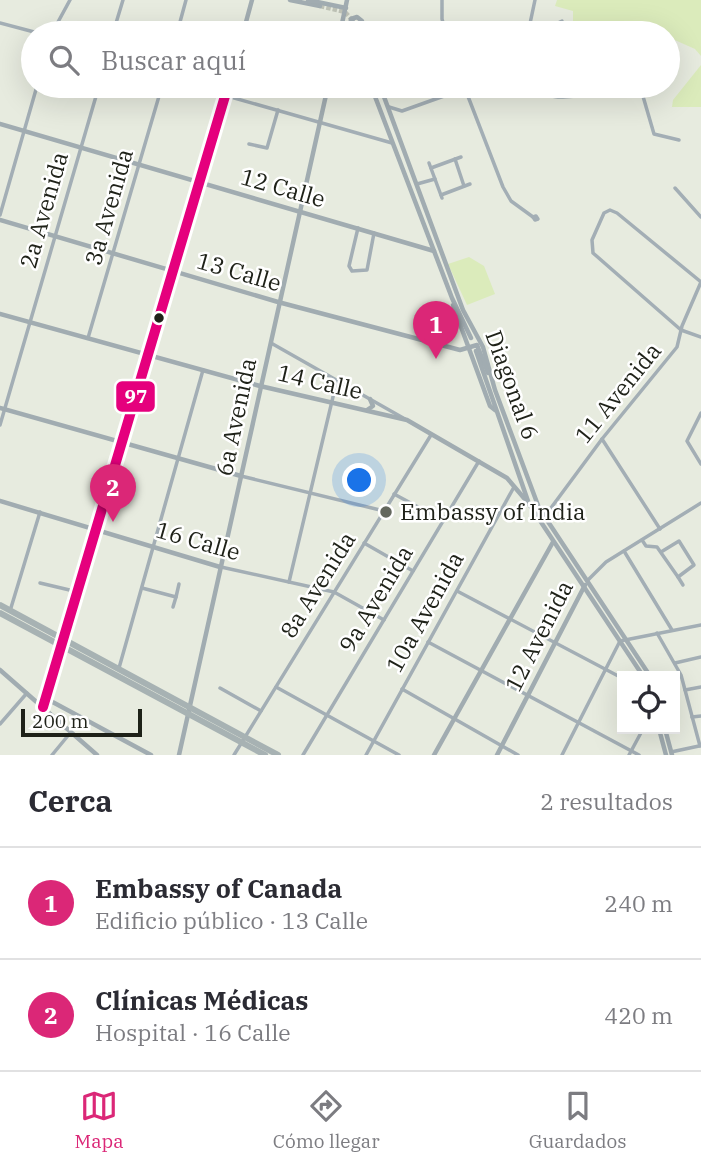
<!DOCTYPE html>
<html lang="es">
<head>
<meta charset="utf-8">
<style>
  body { margin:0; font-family:"IBM Plex Serif",serif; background:#f2f2f3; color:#2b2b33 }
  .controls { position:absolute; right:21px; bottom:21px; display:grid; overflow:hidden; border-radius:0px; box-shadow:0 7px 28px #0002 }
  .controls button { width:63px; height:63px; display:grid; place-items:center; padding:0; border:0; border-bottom:2px solid #e1e1e2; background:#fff; color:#2b2b33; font:35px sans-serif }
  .scale { position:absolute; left:21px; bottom:18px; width:121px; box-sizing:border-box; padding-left:7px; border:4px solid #1e2118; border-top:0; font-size:19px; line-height:24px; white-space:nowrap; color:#1e2118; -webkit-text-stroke:5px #fff; paint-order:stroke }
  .you { position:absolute; left:360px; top:481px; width:24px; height:24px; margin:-18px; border:5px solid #fff; border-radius:50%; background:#1a73e8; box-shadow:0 0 0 10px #1a73e833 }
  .badge { display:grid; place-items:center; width:46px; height:46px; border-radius:50%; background:#db2777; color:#fff; font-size:23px; font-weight:700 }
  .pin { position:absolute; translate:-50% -58px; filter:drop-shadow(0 2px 4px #0008) }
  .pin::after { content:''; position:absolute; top:37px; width:24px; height:21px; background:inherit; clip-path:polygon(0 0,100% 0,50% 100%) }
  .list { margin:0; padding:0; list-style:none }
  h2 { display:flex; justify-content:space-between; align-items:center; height:91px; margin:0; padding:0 28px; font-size:30px }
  h2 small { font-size:23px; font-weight:400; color:#7c7c81 }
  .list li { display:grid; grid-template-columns:46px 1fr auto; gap:21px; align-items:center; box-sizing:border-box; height:112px; padding:0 28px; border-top:2px solid #e1e1e2 }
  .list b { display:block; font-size:26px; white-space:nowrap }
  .list p { margin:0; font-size:23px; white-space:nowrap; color:#7c7c81 }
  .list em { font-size:23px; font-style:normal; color:#7c7c81 }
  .icon { flex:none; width:38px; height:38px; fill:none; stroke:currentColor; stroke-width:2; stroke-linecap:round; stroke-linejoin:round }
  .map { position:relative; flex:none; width:701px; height:755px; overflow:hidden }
  .search { position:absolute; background:#fff; box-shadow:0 7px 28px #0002; left:21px; right:21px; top:21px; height:77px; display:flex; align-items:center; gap:18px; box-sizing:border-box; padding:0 24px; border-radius:38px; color:#7c7c81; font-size:26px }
  .sheet { height:315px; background:#fff }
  nav { display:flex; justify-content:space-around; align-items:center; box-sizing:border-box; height:98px; border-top:2px solid #e1e1e2; background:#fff; font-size:19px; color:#7c7c81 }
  nav a { display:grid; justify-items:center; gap:4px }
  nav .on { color:#db2777 }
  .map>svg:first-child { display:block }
  .green { fill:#dbebbb }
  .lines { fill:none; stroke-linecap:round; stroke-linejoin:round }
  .secondary-tunnel { stroke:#bfc3b7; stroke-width:4.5; stroke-dasharray:4.5 2; stroke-linecap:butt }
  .street { stroke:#a3aeb5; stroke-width:3.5 }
  .secondary { stroke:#a1acb1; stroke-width:4.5 }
  .highway { stroke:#a7b2b3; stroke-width:6 }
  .bus-1-casing { stroke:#fff; stroke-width:16 }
  .bus-1 { stroke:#e5007d; stroke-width:10 }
  .bus-dot { fill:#1e2118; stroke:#fff; stroke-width:2.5 }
  .poi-dot { fill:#64685e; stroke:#fff; stroke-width:2.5 }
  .labels { text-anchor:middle; stroke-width:5; stroke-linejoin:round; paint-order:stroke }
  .street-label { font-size:23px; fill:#1e2118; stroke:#fff }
  .poi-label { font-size:23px; fill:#1e2118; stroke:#fff; text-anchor:start }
  .line-badge { stroke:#fff; stroke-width:2.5 }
  .badge-label { font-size:19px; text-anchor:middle; font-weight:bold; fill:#fff }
</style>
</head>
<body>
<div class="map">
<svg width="701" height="755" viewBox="0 0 701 755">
  <rect width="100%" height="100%" fill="#e7ebdf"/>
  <g class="green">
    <path d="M557,0H701V56L695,49L668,37V33H581L573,21V11L555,6Z"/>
    <path d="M701,65V107H672L673,100Z"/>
    <path d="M469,257L484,266L495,294L467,305L448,264Z"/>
  </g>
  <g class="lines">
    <path class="secondary-tunnel" d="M320,6L345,12L352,20"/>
    <g class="street">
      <path d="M442,0V19L446,33"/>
      <path d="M535,0L528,33L549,27L552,33"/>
      <path d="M0,23L38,33"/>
      <path d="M549,27L562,21"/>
      <path d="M52,33L70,0"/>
      <path d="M113,33L123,0"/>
      <path d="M177,33L186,0"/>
      <path d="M557,33H558"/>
      <path d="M192,86L392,143"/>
      <path d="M464,86L503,187L511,201L533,217"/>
      <path d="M516,86C545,96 570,105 598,86"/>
      <path d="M640,86L654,134L679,140"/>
      <path d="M389,107L402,111L472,86"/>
      <path d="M249,144L267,148L278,110"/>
      <path d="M455,159L464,186"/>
      <path d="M429,163L442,198"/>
      <path d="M431,168L461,157"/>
      <path d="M417,184L435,179"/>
      <path d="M675,188L701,217"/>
      <path d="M441,195L470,184"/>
      <path d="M0,215L37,86"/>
      <path d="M536,216L538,219L535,220L533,217Z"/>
      <path d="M358,228L349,266L352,271L367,270L374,233"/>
      <path d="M701,282L617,213L610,210L604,213L592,240L593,253L681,330L701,337"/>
      <path d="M88,338L162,86"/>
      <path d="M271,343L405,419"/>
      <path d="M701,413L687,441L701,464"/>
      <path d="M0,425L99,86"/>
      <path d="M602,439L660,529"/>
      <path d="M241,476L384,511"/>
      <path d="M394,494L444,521"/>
      <path d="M545,516L602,439L677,347L682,326L701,282"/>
      <path d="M642,540L646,546L657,547L678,577L694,565L679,541L661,552"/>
      <path d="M364,543L413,571"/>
      <path d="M624,551L672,630"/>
      <path d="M221,567L334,592L384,620"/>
      <path d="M678,577L683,585"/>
      <path d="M587,581L606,562L701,503"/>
      <path d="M289,582L337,380"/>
      <path d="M40,583L78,592"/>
      <path d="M142,588L176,597L179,584"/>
      <path d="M457,591L622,678"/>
      <path d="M173,607L176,597"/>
      <path d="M10,611L40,512"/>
      <path d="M657,633L681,675L700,746"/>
      <path d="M428,642L639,755"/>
      <path d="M675,663L701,657"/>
      <path d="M119,668L203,370"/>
      <path d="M276,687L399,755"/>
      <path d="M220,688L261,711"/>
      <path d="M402,689L518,755"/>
      <path d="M685,690L701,687"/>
      <path d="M692,717L701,716"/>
      <path d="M0,724L27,693"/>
      <path d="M671,752L699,746"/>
      <path d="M52,755L71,732"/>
      <path d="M234,755L431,435"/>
      <path d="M303,755L479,461"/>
      <path d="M366,755L514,487"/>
      <path d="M562,755L620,641L701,625"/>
      <path d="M629,755L643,729"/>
    </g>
    <g class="secondary">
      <path d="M290,0L320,6"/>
      <path d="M308,0L346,8"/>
      <path d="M352,20L358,33"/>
      <path d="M350,28L351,19L357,17L362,21L363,33"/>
      <path d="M243,33L252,0"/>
      <path d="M340,33L347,0"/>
      <path d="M371,86L452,298L471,338"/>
      <path d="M380,86L463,310L483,347L495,390L539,508L650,676"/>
      <path d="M0,124L434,251"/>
      <path d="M0,220L278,302L460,350L477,345L488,373"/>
      <path d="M453,305L490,406L495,410"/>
      <path d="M0,314L260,386L407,420L507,478L529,504"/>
      <path d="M476,351L529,504L643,676"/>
      <path d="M0,408L241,476"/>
      <path d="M367,410L373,406L370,399"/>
      <path d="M0,501L220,567"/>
      <path d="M0,670L97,755"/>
      <path d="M47,699L151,755"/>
      <path d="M43,707L228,86"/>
      <path d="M659,729L666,755"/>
      <path d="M665,729L672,755"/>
      <path d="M179,755L328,86"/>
      <path d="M434,755L553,542"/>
      <path d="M497,755L585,585"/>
    </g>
    <g class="highway">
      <path d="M0,605L278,755"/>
      <path d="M0,613L265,755"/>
    </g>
    <g class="bus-1-casing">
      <path id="bus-1" d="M43,707L228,86"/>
    </g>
    <use href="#bus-1" class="bus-1"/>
  </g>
  <circle class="bus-dot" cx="159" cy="318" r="6"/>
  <circle class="poi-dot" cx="386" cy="512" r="7"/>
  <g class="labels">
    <g class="street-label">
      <text transform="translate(283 188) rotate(16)" y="8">12 Calle</text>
      <text transform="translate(109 207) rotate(-74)" y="8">3a Avenida</text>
      <text transform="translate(44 210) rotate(-74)" y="8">2a Avenida</text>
      <text transform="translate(239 272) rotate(16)" y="8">13 Calle</text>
      <text transform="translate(320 382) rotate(13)" y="8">14 Calle</text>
      <text transform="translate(512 385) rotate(70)" y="8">Diagonal 6</text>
      <text transform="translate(618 393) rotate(-51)" y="8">11 Avenida</text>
      <text transform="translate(236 417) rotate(-78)" y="8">6a Avenida</text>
      <text transform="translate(198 541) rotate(16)" y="8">16 Calle</text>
      <text transform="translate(318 585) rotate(-58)" y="8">8a Avenida</text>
      <text transform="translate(376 599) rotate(-59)" y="8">9a Avenida</text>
      <text transform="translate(425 612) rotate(-61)" y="8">10a Avenida</text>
      <text transform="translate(539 636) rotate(-63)" y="8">12 Avenida</text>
    </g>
    <g class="poi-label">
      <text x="400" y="520">Embassy of India</text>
    </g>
  </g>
  <rect class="line-badge" x="115" y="380" width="41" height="33" rx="7" fill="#e5007d"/>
  <g class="badge-label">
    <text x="136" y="403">97</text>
  </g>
</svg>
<div class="controls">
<button><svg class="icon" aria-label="locate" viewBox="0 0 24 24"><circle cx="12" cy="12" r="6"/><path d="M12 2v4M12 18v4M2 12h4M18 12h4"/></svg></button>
</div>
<div class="scale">200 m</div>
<div class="you"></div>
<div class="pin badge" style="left:436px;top:359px">1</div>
<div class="pin badge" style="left:113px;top:522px">2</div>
<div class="search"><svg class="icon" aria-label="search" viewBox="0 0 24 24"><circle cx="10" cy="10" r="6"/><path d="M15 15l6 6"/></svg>Buscar aquí</div>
</div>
<section class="sheet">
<h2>Cerca<small>2 resultados</small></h2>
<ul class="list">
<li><span class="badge">1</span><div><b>Embassy of Canada</b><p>Edificio público · 13 Calle</p></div><em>240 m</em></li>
<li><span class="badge">2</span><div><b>Clínicas Médicas</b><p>Hospital · 16 Calle</p></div><em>420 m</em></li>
</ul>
</section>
<nav>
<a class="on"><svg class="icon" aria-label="map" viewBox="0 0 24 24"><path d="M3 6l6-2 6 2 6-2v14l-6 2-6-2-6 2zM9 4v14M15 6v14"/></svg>Mapa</a>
<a><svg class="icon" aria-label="directions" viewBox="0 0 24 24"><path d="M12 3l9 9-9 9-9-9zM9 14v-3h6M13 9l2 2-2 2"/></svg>Cómo llegar</a>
<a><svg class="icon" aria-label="saved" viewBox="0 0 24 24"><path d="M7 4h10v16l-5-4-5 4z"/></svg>Guardados</a>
</nav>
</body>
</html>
